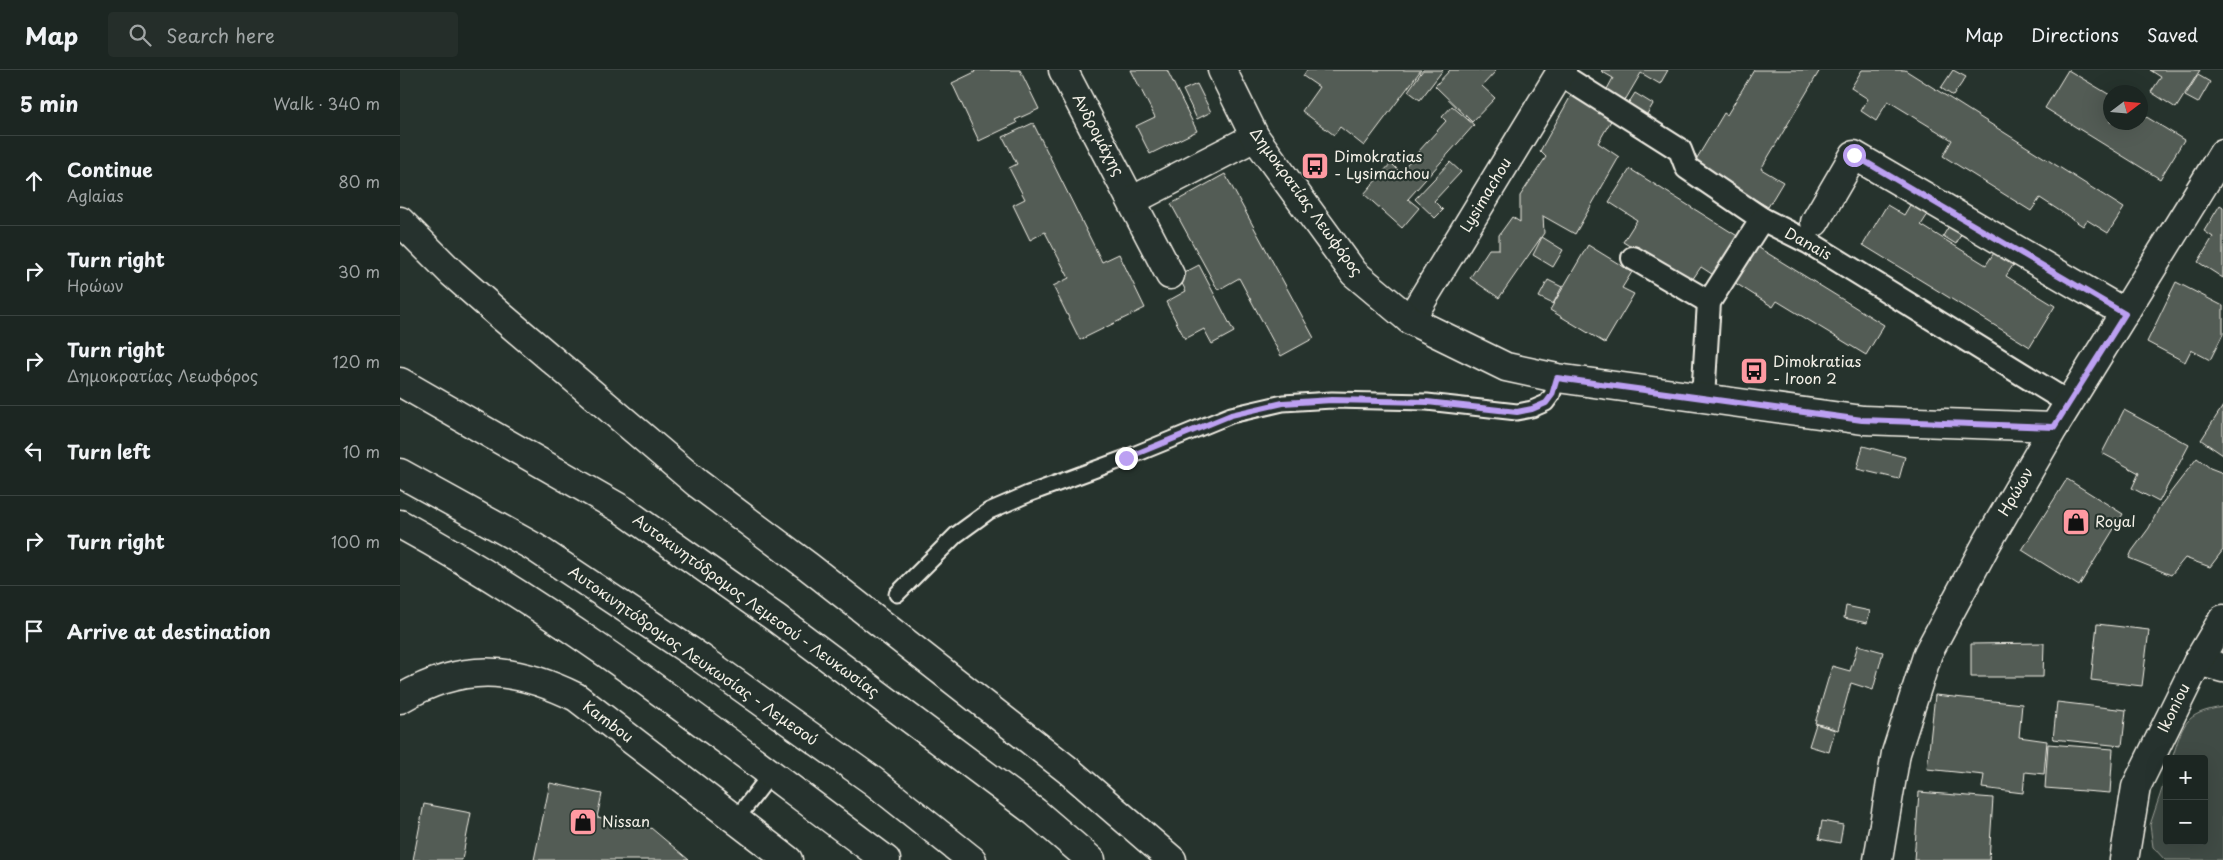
<!DOCTYPE html>
<html lang="en">
<head>
<meta charset="utf-8">
<style>
  body { margin:0; font-family:"Playpen Sans",sans-serif; background:#252e2a; color:#f1f3f6 }
  .controls { position:absolute; right:15px; bottom:15px; display:grid; overflow:hidden; border-radius:5px; box-shadow:0 5px 20px #0002 }
  .controls button { width:45px; height:45px; display:grid; place-items:center; padding:0; border:0; border-bottom:1px solid #3a4340; background:#1c2622; color:#f1f3f6; font:25px sans-serif }
  .compass { position:absolute; left:1703px; top:15px; width:45px; height:45px; border-radius:50%; background:#1c2622; box-shadow:0 5px 20px #0002; rotate:74deg }
  .stop { position:absolute; width:15px; height:15px; margin:-11px; border:4px solid #bca0f2; border-radius:50%; background:#fff }
  .stop.end { background:#bca0f2; border-color:#fff; box-shadow:0 1px 5px #0008 }
  .list { margin:0; padding:0; list-style:none }
  h2 { display:flex; justify-content:space-between; align-items:center; height:65px; margin:0; padding:0 20px; font-size:21px }
  h2 small { font-size:16px; font-weight:400; color:#a0a5a5 }
  .list li { display:grid; grid-template-columns:32px 1fr auto; gap:15px; align-items:center; box-sizing:border-box; height:90px; padding:0 20px; border-top:1px solid #3a4340 }
  .list b { display:block; font-size:19px; white-space:nowrap }
  .list p { margin:0; font-size:16px; white-space:nowrap; color:#a0a5a5 }
  .list em { font-size:16px; font-style:normal; color:#a0a5a5 }
  .icon { flex:none; width:28px; height:28px; fill:none; stroke:currentColor; stroke-width:2; stroke-linecap:round; stroke-linejoin:round }
  .map { position:relative; flex:none; width:1823px; height:790px; overflow:hidden }
  header { display:flex; align-items:center; gap:30px; box-sizing:border-box; height:70px; padding:0 25px; background:#1c2622; border-bottom:1px solid #3a4340 }
  header strong { font-size:24px }
  nav { display:flex; gap:28px; margin-inline-start:auto; font-size:18px }
  .search { width:350px; height:45px; background:#252e2a; display:flex; align-items:center; gap:12px; box-sizing:border-box; padding:0 18px; border-radius:5px; color:#a0a5a5; font-size:19px }
  main { display:flex }
  aside { flex:1; background:#1c2622 }
  .map>svg:first-child { display:block }
  .green { fill:#414b45; stroke:#9a9e96 }
  .building { fill:#525c55; stroke:#f4f1e8 }
  .lines { fill:none; stroke-linecap:round; stroke-linejoin:round }
  .service-casing { stroke:#f4f1e8; stroke-width:19 }
  .pedestrian-casing { stroke:#f4f1e8; stroke-width:26 }
  .minor-casing { stroke:#f4f1e8; stroke-width:31 }
  .tertiary-casing { stroke:#f4f1e8; stroke-width:31 }
  .trunk-casing { stroke:#f4f1e8; stroke-width:31 }
  .service { stroke:#26332d; stroke-width:15 }
  .pedestrian { stroke:#26332d; stroke-width:22 }
  .minor { stroke:#26332d; stroke-width:28 }
  .tertiary { stroke:#26332d; stroke-width:28 }
  .trunk { stroke:#26332d; stroke-width:28 }
  .route { stroke:#bca0f2; stroke-width:6 }
  .labels { text-anchor:middle; stroke-width:4.5; stroke-linejoin:round; paint-order:stroke }
  .street-label { font-size:15px; fill:#f4f1e8; stroke:#26332d }
  .poi-label { font-size:15px; fill:#f4f1e8; stroke:#26332d; text-anchor:start }
</style>
</head>
<body>
<header>
<strong>Map</strong>
<div class="search"><svg class="icon" aria-label="search" viewBox="0 0 24 24"><circle cx="10" cy="10" r="6"/><path d="M15 15l6 6"/></svg>Search here</div>
<nav><a>Map</a><a>Directions</a><a>Saved</a></nav>
</header>
<main>
<aside>
<h2>5 min<small>Walk · 340 m</small></h2>
<ul class="list">
<li><svg class="icon" aria-label="ahead" viewBox="0 0 24 24"><path d="M12 20V5M6 11l6-6 6 6"/></svg><div><b>Continue</b><p>Aglaias</p></div><em>80 m</em></li>
<li><svg class="icon" aria-label="right" viewBox="0 0 24 24"><path d="M7 20v-9h11M14 6l5 5-5 5"/></svg><div><b>Turn right</b><p>Ηρώων</p></div><em>30 m</em></li>
<li><svg class="icon" aria-label="right" viewBox="0 0 24 24"><path d="M7 20v-9h11M14 6l5 5-5 5"/></svg><div><b>Turn right</b><p>Δημοκρατίας Λεωφόρος</p></div><em>120 m</em></li>
<li><svg class="icon" aria-label="left" viewBox="0 0 24 24"><path d="M17 20v-9H6M10 6l-5 5 5 5"/></svg><div><b>Turn left</b></div><em>10 m</em></li>
<li><svg class="icon" aria-label="right" viewBox="0 0 24 24"><path d="M7 20v-9h11M14 6l5 5-5 5"/></svg><div><b>Turn right</b></div><em>100 m</em></li>
<li><svg class="icon" aria-label="arrive" viewBox="0 0 24 24"><path d="M6 21V4h12l-3 4 3 4H6"/></svg><div><b>Arrive at destination</b></div></li>
</ul>
</aside>
<div class="map">
<svg width="1823" height="790" viewBox="0 0 1823 790">
  <rect width="100%" height="100%" fill="#26332d"/>
  <filter id="ink" filterUnits="userSpaceOnUse"><feTurbulence type="fractalNoise" baseFrequency=".02" numOctaves="2"/><feDisplacementMap in="SourceGraphic" scale="10" xChannelSelector="R" yChannelSelector="G"/><feConvolveMatrix kernelMatrix="1 2 1 2 8 2 1 2 1" color-interpolation-filters="sRGB"/></filter>
  <g filter="url(#ink)">
    <path class="green" d="M1823,637V790H1765L1753,777L1750,755L1767,704V771H1804V689H1772C1783,654 1784,643 1823,637Z"/>
    <g class="building">
      <path d="M574,0H620L639,39L615,50L617,53L579,71L552,13L575,2Z"/>
      <path d="M731,0H767L797,61L750,84L736,56L755,47Z"/>
      <path d="M907,0H1021L964,76L940,57L934,65L902,41L919,17L903,6Z"/>
      <path d="M1023,0H1043L1020,30L1008,21Z"/>
      <path d="M1050,0H1094L1095,2L1082,16L1095,28L1072,52L1035,16Z"/>
      <path d="M1202,0H1268L1260,14L1241,3L1224,32L1206,21L1213,8L1201,1Z"/>
      <path d="M1354,0H1420L1361,99L1383,112L1368,137L1294,93L1324,43L1327,45Z"/>
      <path d="M1462,0H1505L1724,138L1708,163L1687,150L1683,156L1640,128L1631,141L1543,86L1552,70L1488,31L1476,51L1461,41L1468,29L1451,18Z"/>
      <path d="M1553,0L1566,7L1553,26L1541,18Z"/>
      <path d="M1668,0L1710,25V52H1740V43L1784,70L1760,109L1645,38Z"/>
      <path d="M1750,0H1800L1776,38L1751,22L1761,7Z"/>
      <path d="M1798,5L1810,12L1798,33L1785,26Z"/>
      <path d="M797,14L811,42L797,49L783,20Z"/>
      <path d="M1177,15L1216,42L1198,73L1219,87L1175,164L1143,146L1144,163L1099,228L1070,208L1089,179H1099V165L1112,147L1120,152V126L1146,87L1140,81Z"/>
      <path d="M1235,23L1253,34L1244,49L1226,37Z"/>
      <path d="M1052,36L1074,55L1008,129L1019,138L1002,158L964,124L991,93L1000,102L1046,51L1042,47Z"/>
      <path d="M633,53L702,192L719,184L745,238L680,270L653,216L669,208L645,162L630,170L613,135L625,129L609,98L617,94L603,67Z"/>
      <path d="M1050,92L1061,102L1034,131L1043,140L1035,148L1015,129Z"/>
      <path d="M1230,99L1339,167L1315,206L1301,197L1290,213L1223,172L1237,150L1209,132Z"/>
      <path d="M825,104L914,268L881,286L839,208L818,220L771,134Z"/>
      <path d="M1513,130L1530,141L1521,155L1586,195L1601,172L1620,184L1606,206L1655,236L1630,277L1463,175L1487,135L1504,145Z"/>
      <path d="M1820,135L1823,137V208L1798,192L1813,167L1804,161Z"/>
      <path d="M1555,146L1567,153L1556,174L1543,166Z"/>
      <path d="M1142,167L1163,180L1153,197L1133,185Z"/>
      <path d="M1351,173L1484,255L1466,285L1377,231L1373,237L1329,209Z"/>
      <path d="M1188,175L1232,202L1222,218L1234,224L1205,273L1150,240Z"/>
      <path d="M799,195L834,262L812,274L804,259L785,269L766,232L786,221L778,206Z"/>
      <path d="M1148,210L1162,217L1153,234L1139,227Z"/>
      <path d="M1776,212L1823,236V264L1810,290L1791,280L1785,292L1747,272Z"/>
      <path d="M1823,336V385L1801,370Z"/>
      <path d="M1724,340L1789,375L1759,432L1732,418L1739,403L1702,383Z"/>
      <path d="M1463,376L1505,387L1499,409L1457,399Z"/>
      <path d="M1797,388L1810,398L1823,403V480L1810,497L1785,488L1771,505L1729,488L1732,481L1749,458L1760,436Z"/>
      <path d="M1667,409L1723,444L1679,516L1622,480Z"/>
      <path d="M1446,536L1470,541L1467,553L1444,548Z"/>
      <path d="M1697,554L1749,560L1742,616L1691,610Z"/>
      <path d="M1644,573L1643,607H1571V574Z"/>
      <path d="M1458,575L1483,582L1473,620L1451,613L1438,660L1415,653L1432,596L1450,601Z"/>
      <path d="M1535,625L1622,634L1619,667L1647,671L1644,704L1625,702L1623,723L1582,718L1584,705L1527,699Z"/>
      <path d="M1657,632L1726,640L1722,676L1653,669Z"/>
      <path d="M1416,654L1435,660L1429,682L1409,676Z"/>
      <path d="M1648,674L1713,679L1710,723L1645,718Z"/>
      <path d="M150,713L202,724L197,747L251,758L289,790H134Z"/>
      <path d="M1519,722L1593,728L1589,790H1514Z"/>
      <path d="M24,734L71,743L62,790H13Z"/>
      <path d="M1422,751L1443,755L1440,773L1419,769Z"/>
    </g>
    <g class="lines">
      <g class="service-casing">
        <g id="service">
          <path d="M497,524L556,465L589,441L628,424L726,388L831,345L883,333L932,330L1027,332L1117,342L1132,339L1146,333L1152,325L1157,308"/>
          <path d="M336,749L364,713"/>
        </g>
      </g>
      <g class="pedestrian-casing">
        <g id="pedestrian">
          <path d="M1160,4L1280,80L1287,98L1362,149L1408,172L1669,333"/>
          <path d="M1233,188L1309,232"/>
          <path d="M1303,328L1309,232L1362,149"/>
        </g>
      </g>
      <g class="minor-casing">
        <g id="minor">
          <path d="M663,0L770,205"/>
          <path d="M733,130L855,67"/>
          <path d="M1415,152L1454,85L1725,243"/>
          <path d="M1010,250L1162,0"/>
          <path d="M1798,591L1823,598"/>
          <path d="M1478,790L1496,683L1528,583L1586,475L1654,357"/>
          <path d="M1724,790L1736,717L1798,591L1823,549"/>
        </g>
      </g>
      <g class="tertiary-casing">
        <g id="tertiary">
          <path d="M822,0L855,67L954,203L1010,250L1106,297L1157,308L1463,350L1654,357L1823,83"/>
          <path d="M0,629C62,592 113,596 176,627L388,790"/>
        </g>
      </g>
      <g class="trunk-casing">
        <g id="trunk">
          <path d="M0,151L52,203L101,246L297,413L409,497L668,700L772,790"/>
          <path d="M0,312L223,440L376,548L488,632L635,742L691,790"/>
          <path d="M0,403L134,477L302,589L473,711L572,790"/>
          <path d="M0,454C173,548 328,673 486,790"/>
        </g>
      </g>
      <use href="#service" class="service"/>
      <use href="#pedestrian" class="pedestrian"/>
      <use href="#minor" class="minor"/>
      <use href="#tertiary" class="tertiary"/>
      <use href="#trunk" class="trunk"/>
    </g>
  </g>
  <g class="lines" filter="url(#ink)">
    <path class="route" d="M726,388L831,345L883,333L932,330L1027,332L1117,342L1132,339L1146,333L1152,325L1157,308L1462,350L1654,357L1725,244L1454,85"/>
  </g>
  <defs>
    <g id="bus-square" transform="scale(1.4375)"><rect x="-9" y="-9" width="18" height="18" rx="4" fill="#ff9aa2" stroke="#26332d"/><path d="M-5-6H5V4H4V6H2V4H-2V6H-4V4H-5ZM-3.5-4V0h7V-4ZM-3.5 1.2v1.5H-2V1.2ZM2 1.2v1.5H3.5V1.2Z" fill="#111"/></g>
    <g id="shop-square" transform="scale(1.4375)"><rect x="-9" y="-9" width="18" height="18" rx="4" fill="#ff9aa2" stroke="#26332d"/><path d="M-5-2.5h2.3a2.7 3.5 0 0 1 5.4 0H5L5.5 6h-11ZM-1.5-2.5h3a1.5 2.3 0 0 0-3 0Z" fill="#111"/></g>
  </defs>
  <g fill-rule="evenodd">
    <use href="#bus-square" x="915" y="96"/>
    <use href="#bus-square" x="1354" y="301"/>
    <use href="#shop-square" x="1676" y="452"/>
    <use href="#shop-square" x="183" y="752"/>
  </g>
  <g class="labels">
    <g class="street-label">
      <text transform="translate(698 65) rotate(62)" y="5">Ανδρομάχης</text>
      <text transform="translate(1086 125) rotate(-59)" y="5">Lysimachou</text>
      <text transform="translate(906 132) rotate(54)" y="5">Δημοκρατίας Λεωφόρος</text>
      <text transform="translate(1408 174) rotate(29)" y="5">Danais</text>
      <text transform="translate(1616 422) rotate(-60)" y="5">Ηρώων</text>
      <text transform="translate(356 536) rotate(36)" y="5">Αυτοκινητόδρομος Λεμεσού - Λευκωσίας</text>
      <text transform="translate(293 586) rotate(35)" y="5">Αυτοκινητόδρομος Λευκωσίας - Λεμεσού</text>
      <text transform="translate(1774 638) rotate(-64)" y="5">Ikoniou</text>
      <text transform="translate(208 652) rotate(37)" y="5">Kambou</text>
    </g>
    <g class="poi-label">
      <text x="934" y="92">Dimokratias<tspan x="934" dy="17">- Lysimachou</tspan></text>
      <text x="1373" y="297">Dimokratias<tspan x="1373" dy="17">- Iroon 2</tspan></text>
      <text x="1695" y="457">Royal</text>
      <text x="202" y="757">Nissan</text>
    </g>
  </g>
</svg>
<div class="controls">
<button>+</button>
<button>−</button>
</div>
<svg class="compass" viewBox="-18 -18 36 36"><path d="M0-13l5 13h-10z" fill="#e53935"/><path d="M0 13l5-13h-10z" fill="#a0a5a5"/></svg>
<div class="stop" style="left:1454px;top:85px"></div>
<div class="stop end" style="left:726px;top:388px"></div>
</div>
</main>
</body>
</html>
